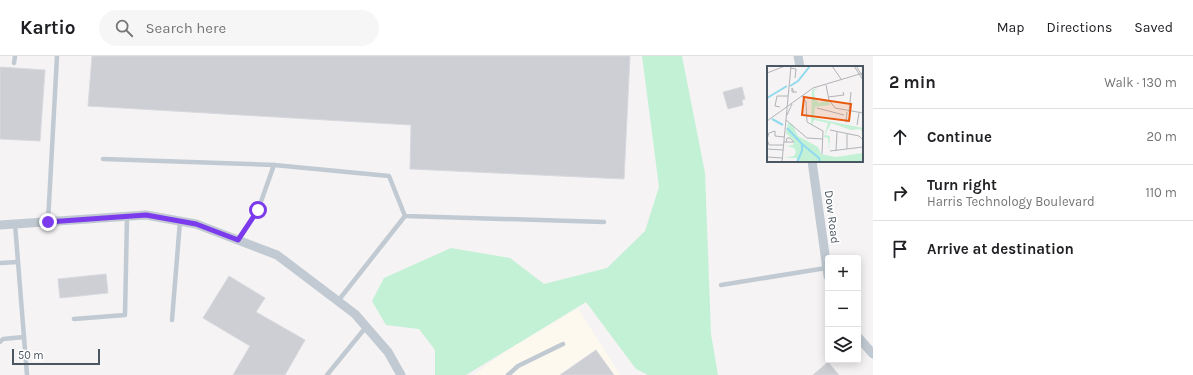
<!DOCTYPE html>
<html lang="en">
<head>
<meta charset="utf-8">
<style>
  body { margin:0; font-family:Karla,sans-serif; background:#f6f6f6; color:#202124 }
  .controls { position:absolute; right:12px; bottom:12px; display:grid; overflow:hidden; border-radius:4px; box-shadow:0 2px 10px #0003 }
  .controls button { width:36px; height:36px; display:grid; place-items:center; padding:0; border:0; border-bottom:1px solid #e0e0e0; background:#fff; color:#202124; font:20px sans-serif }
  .scale { position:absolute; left:12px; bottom:10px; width:88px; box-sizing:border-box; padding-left:4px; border:2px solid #4a5661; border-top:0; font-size:11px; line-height:14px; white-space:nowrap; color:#4a5661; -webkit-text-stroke:3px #fff; paint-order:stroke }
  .stop { position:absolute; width:12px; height:12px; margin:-9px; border:3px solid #7c3aed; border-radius:50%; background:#fff }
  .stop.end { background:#7c3aed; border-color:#fff; box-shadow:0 1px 4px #0008 }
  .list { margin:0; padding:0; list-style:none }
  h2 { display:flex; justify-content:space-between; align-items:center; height:52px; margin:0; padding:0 16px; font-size:17px }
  h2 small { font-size:13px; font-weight:400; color:#757577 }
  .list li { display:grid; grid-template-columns:26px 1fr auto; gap:12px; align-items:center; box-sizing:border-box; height:56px; padding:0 16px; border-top:1px solid #e0e0e0 }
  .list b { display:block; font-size:15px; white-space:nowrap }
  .list p { margin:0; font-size:13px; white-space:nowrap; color:#757577 }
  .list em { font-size:13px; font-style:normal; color:#757577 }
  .icon { flex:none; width:22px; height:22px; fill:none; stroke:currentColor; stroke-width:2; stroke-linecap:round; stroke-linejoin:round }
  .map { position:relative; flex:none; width:873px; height:319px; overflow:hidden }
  header { display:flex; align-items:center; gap:24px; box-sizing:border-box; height:56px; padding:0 20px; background:#fff; border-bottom:1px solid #e0e0e0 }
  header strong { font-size:19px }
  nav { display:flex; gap:22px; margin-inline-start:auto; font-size:14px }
  .search { width:280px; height:36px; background:#f6f6f6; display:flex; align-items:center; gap:10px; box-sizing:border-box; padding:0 14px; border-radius:22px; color:#757577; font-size:15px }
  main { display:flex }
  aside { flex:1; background:#fff }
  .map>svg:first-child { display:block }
  .commercial { fill:#fdf9ef }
  .green { fill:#c3f1d5 }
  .building { fill:#cdcfd5; stroke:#d7d9de }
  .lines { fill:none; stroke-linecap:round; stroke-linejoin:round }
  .lane { stroke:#c1cad2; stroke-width:4.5 }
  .street { stroke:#c1cad2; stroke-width:9 }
  .route { stroke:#7c3aed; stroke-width:5 }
  .labels { text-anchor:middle; stroke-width:3.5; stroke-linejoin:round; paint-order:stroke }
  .street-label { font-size:12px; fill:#4a5661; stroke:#fff }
  .inset-river { fill:none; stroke:#90daee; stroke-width:2 }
  .inset-road { fill:none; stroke:#b1b4b9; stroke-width:1 }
  .view { fill:#e8590c; fill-opacity:0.15; stroke:#e8590c; stroke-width:2 }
  .inset-edge { fill:none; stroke:#4a5661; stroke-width:2 }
</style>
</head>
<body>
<header>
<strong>Kartio</strong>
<div class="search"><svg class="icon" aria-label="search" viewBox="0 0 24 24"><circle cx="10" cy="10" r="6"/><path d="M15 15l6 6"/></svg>Search here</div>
<nav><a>Map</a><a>Directions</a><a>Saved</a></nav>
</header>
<main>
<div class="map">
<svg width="873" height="319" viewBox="0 0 873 319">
  <rect width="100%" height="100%" fill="#f5f3f3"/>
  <path class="commercial" d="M578,252L620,319H474L503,297Z"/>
  <path class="green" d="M642,0H682L705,117L711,278L718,319H648L636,313L586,246L466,319H435V294L419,273L386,269L372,245L384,222L451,192L510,202L544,228L607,212L645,175L659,131Z"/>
  <g class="building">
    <path d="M92,0H630L624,123L410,113L411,69L88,50Z"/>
    <path d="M0,11L45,14L40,85L0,83Z"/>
    <path d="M742,31L745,43L742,44L743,49L728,53L723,36Z"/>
    <path d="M106,218L108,237L60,242L58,223Z"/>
    <path d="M229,220L265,242L256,256L305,284L285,319H233L250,290L203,262Z"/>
    <path d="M596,294L614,319H560Z"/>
    <path d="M828,306L839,319H813Z"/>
  </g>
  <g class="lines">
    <g class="lane">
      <path d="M14,7L15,0"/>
      <path d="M103,103L274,109L389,120L405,160L604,166"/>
      <path d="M48,166L57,0"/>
      <path d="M15,168L27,319"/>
      <path d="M238,184L258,154L274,109"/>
      <path d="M0,207L18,206"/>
      <path d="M721,229L826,212"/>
      <path d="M338,245L405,160"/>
      <path d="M74,263L125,259L127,161"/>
      <path d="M172,264L180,165"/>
      <path d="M0,286L3,283L24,281"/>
      <path d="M327,319L366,271"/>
      <path d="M508,319L518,310L563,288"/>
    </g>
    <g class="street">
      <path d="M798,0L800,11"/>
      <path d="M812,105L828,220"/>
      <path d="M0,169L146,159L196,168L277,199L355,258L388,296L401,319"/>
      <path d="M858,281L873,298"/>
    </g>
  </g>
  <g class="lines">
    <path class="route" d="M48,166L146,159L196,168L238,184L258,154"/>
  </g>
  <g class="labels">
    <g class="street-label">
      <text transform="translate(832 161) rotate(83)" y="4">Dow Road</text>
    </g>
  </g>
  <g transform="translate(767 10)">
    <rect width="96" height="96" fill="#f5f3f3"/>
    <path d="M51,22L47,25L48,33L52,37L61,34L63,39L48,41L47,52L96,62V67L93,63L84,64L64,57L58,69L63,70L62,84L61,72L57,71L61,57L47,54L45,59L44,57L45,24ZM21,57L25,58L31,70L51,81L54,88L69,91L96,87V96H34L29,92H17L27,90L29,86L27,82L20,80L26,79L27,75L19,67Z" fill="#c3f1d5"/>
    <path class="inset-river" d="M23,20L31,15L43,0M0,32L20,20M5,53L16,59M20,62L35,78L52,92L53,96M30,96L35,85V79"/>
    <path class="inset-road" d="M65,0L74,13M87,0L96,14M89,0L96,11M23,2L29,3L28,12M0,7L18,0M59,19L62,34L68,42L96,47M27,26L25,22V26H30M35,30L39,36L40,56L56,65L55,88M61,31L77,29L76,26M13,41L8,40L10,30H21M50,42L77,49M80,46L79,56L81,55M82,46L84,26M20,49L25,38M19,54L40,72L56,73M0,55L46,22L96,7M90,59L92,47M63,64L92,70L96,74M17,76H27L23,72H20L19,76M17,79H2L0,73L2,67L8,65V70L17,71M0,83L16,84M80,83V68M63,85L96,81M69,85L70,66M0,91L16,92M15,96L24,0"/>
    <path class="view" d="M37,31L84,38L82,55L35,49Z"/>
    <rect width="96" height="96" class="inset-edge"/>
  </g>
</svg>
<div class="controls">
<button>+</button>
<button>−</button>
<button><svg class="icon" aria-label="layers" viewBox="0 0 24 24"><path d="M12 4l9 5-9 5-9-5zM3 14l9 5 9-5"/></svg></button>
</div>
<div class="scale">50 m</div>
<div class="stop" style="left:258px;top:154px"></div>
<div class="stop end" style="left:48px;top:166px"></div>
</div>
<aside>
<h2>2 min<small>Walk · 130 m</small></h2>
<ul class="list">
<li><svg class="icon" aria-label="ahead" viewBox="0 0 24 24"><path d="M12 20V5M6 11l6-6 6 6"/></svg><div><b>Continue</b></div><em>20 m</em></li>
<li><svg class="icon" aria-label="right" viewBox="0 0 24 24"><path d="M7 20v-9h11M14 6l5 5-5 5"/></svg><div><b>Turn right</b><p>Harris Technology Boulevard</p></div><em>110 m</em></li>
<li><svg class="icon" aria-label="arrive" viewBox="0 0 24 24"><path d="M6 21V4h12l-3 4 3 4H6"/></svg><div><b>Arrive at destination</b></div></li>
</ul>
</aside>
</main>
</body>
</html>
